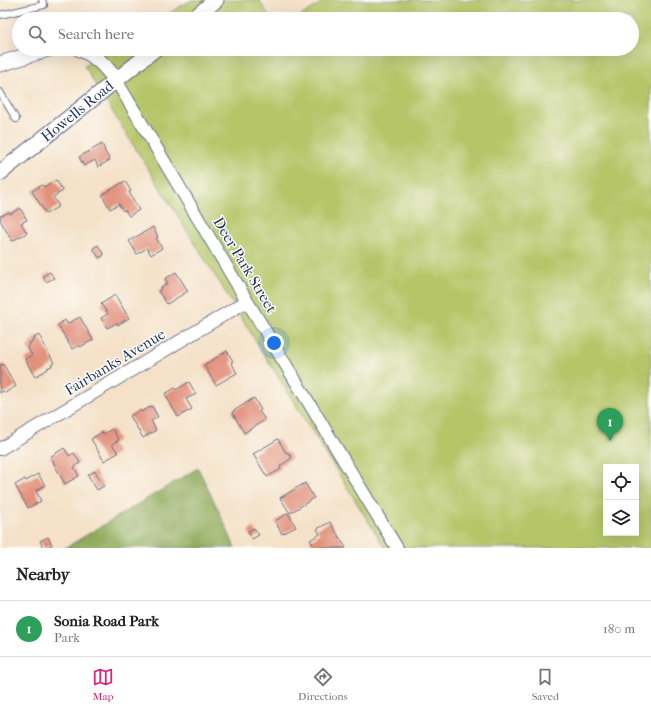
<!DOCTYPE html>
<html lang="en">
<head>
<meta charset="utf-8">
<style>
  body { margin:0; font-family:"IM FELL French Canon",serif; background:#f2f2f2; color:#222 }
  .controls { position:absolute; right:12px; bottom:12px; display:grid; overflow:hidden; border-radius:0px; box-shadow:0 4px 16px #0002 }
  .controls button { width:36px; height:36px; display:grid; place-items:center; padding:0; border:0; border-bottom:1px solid #e0e0e0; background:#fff; color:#222; font:20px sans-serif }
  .you { position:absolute; left:274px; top:343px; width:14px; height:14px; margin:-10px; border:3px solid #fff; border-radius:50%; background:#1a73e8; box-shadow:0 0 0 6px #1a73e833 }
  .badge { display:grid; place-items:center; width:26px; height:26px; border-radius:50%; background:#db2777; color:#fff; font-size:13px; font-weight:700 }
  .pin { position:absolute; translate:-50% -33px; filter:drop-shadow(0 1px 2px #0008) }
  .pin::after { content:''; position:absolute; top:21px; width:14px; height:12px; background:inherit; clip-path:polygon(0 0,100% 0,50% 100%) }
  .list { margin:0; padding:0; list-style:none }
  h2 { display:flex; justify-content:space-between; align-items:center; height:52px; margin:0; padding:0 16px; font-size:17px }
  h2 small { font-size:13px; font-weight:400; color:#767676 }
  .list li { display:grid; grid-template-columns:26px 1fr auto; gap:12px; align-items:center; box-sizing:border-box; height:56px; padding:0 16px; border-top:1px solid #e0e0e0 }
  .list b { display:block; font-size:15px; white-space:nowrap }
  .list p { margin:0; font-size:13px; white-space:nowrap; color:#767676 }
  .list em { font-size:13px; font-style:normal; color:#767676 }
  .icon { flex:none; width:22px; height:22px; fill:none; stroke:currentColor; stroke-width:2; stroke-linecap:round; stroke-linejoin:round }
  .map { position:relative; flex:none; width:651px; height:548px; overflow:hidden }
  .search { position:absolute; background:#fff; box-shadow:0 4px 16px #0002; left:12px; right:12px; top:12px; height:44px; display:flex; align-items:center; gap:10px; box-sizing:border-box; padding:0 14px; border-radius:22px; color:#767676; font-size:15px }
  .sheet { height:108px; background:#fff }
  nav { display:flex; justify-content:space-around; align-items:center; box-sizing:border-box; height:56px; border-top:1px solid #e0e0e0; background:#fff; font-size:11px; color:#767676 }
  nav a { display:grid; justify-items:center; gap:2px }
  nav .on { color:#db2777 }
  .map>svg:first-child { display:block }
  .green { fill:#b5c568; stroke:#687a63; fill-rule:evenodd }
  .forest { fill:#90aa5c; stroke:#566c5d }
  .building { fill:#e2917b }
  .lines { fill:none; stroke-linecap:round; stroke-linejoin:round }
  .service-casing { stroke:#676d83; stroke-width:8 }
  .minor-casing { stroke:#676d83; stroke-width:14 }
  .tertiary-casing { stroke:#676d83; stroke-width:17 }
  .service { stroke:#fff; stroke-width:6 }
  .minor { stroke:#fff; stroke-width:12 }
  .tertiary { stroke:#fff; stroke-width:15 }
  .labels { text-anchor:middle; stroke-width:3; stroke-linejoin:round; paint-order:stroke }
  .street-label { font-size:15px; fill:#1b2f5e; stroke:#fdfcf7 }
</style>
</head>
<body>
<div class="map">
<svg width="651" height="548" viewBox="0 0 651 548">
  <rect width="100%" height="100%" fill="#fdfcf7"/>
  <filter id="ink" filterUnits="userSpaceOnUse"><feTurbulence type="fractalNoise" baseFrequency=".025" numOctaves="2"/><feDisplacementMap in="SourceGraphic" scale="8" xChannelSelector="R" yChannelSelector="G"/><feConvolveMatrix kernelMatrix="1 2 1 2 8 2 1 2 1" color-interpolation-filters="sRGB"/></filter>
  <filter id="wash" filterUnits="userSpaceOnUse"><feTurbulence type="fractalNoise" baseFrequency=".012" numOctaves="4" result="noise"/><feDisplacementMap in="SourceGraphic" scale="16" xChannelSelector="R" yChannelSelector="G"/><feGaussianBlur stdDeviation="0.9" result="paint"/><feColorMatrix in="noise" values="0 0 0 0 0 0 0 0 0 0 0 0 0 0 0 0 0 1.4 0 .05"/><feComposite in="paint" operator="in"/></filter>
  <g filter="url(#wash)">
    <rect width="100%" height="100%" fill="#f4e1c7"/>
    <g class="green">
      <path d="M191,0H259L271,19H160Z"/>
      <path d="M326,0H651V548H385L84,66L112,49H632V19H296ZM606,467H636V533H606Z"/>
    </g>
    <path class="forest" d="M198,468L225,524L235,548H65Z"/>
    <g id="blocks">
      <g class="building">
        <path d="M102,144L105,150H104L110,160L98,167L95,160L84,166L79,157Z"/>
        <path d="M56,180L63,191L53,197L59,206L46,214L32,191L42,185L44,187Z"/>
        <path d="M125,181L131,191L129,192L139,210L129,216L125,210L123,211L119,204L110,209L102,195Z"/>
        <path d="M20,208L27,220L21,223L27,233L12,241L0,220L1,217L0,216L9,212L10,214Z"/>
        <path d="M153,227L158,237L156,238L162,248L151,255L147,248L137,254L129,241Z"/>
        <path d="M98,245L104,255L99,258L93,248Z"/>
        <path d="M50,272L54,278L46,282L43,276Z"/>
        <path d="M176,272L188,291L167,304L158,291L161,289V288L168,283L165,279Z"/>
        <path d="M115,295L129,318L118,325L117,323L107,328L101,318L108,314L101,304Z"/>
        <path d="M80,317L93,340L80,347L79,345L72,349L58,325L65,320L67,324Z"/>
        <path d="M39,335L54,363L51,365L52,366L47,368L48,369L35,377L25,359L32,355L27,347L30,345L29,343L33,341L32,339Z"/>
        <path d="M227,351L233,361L231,362L237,373L216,385L204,365Z"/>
        <path d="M3,364L16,386L5,393L3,391L0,393V365Z"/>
        <path d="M189,382L196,394L186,399L192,409L178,417L165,394L175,388L176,390Z"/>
        <path d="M254,398L261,410L259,411L265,420L244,433L232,412Z"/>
        <path d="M152,406L158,417L151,421L156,430L143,438L130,416L140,410L141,412Z"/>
        <path d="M112,429L119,440L112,444L118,453L104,461L91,439L102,432L103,434Z"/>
        <path d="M278,439L286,453L288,452L292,458L280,466L281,469L267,477L253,454Z"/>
        <path d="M64,448L69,456L74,453L80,463L74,467L79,476L65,484L53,462H54L50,457Z"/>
        <path d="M95,471L104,486L97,490L88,475Z"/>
        <path d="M38,474L45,485L36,491L41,501L28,508L15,485L25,479L26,481Z"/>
        <path d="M305,483L314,498L290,513L280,498Z"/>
        <path d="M288,513L296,527L282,534L275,521Z"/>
        <path d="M330,522L346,548H315L310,540L320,534L317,529Z"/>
        <path d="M254,528L259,535L252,539L248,531Z"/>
        <path d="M48,537L52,545L46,548H43L40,541Z"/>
      </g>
    </g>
  </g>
  <g filter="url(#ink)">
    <use href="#blocks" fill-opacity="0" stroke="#676d83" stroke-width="1"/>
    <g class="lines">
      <g class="service-casing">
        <g id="service">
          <path d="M0,15L44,5L42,0"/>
          <path d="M0,92L16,119"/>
        </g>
      </g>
      <g class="minor-casing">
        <g id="minor">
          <path d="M116,80L247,301L397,548"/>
          <path d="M0,449L247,301"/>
        </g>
      </g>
      <g class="tertiary-casing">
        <g id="tertiary">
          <path d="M193,19L216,0"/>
          <path d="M80,49C96,55 106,67 116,80"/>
          <path d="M0,64L48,49"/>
          <path id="s1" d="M0,173L155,49"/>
        </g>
      </g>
      <use href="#service" class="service"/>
      <use href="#minor" class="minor"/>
      <use href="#tertiary" class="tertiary"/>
    </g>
  </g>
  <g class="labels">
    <g class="street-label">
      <text dy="5" stroke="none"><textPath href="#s1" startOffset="99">Howells Road</textPath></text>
      <text transform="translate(245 265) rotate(59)" y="5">Deer Park Street</text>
      <text transform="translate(115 362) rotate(-31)" y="5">Fairbanks Avenue</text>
    </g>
  </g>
</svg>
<div class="controls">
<button><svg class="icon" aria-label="locate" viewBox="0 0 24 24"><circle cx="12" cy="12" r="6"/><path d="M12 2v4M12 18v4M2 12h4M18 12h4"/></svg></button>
<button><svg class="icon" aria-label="layers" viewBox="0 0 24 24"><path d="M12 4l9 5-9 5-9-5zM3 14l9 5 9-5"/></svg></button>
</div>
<div class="you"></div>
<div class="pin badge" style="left:610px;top:441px;background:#2e9e5b">1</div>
<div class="search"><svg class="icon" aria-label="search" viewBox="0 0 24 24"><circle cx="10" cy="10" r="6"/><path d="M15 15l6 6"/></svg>Search here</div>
</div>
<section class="sheet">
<h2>Nearby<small></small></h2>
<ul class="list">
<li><span class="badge" style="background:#2e9e5b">1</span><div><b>Sonia Road Park</b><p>Park</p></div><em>180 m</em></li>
</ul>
</section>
<nav>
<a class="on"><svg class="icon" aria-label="map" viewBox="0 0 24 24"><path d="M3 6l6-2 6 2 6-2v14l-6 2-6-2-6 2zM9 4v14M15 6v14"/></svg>Map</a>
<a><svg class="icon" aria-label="directions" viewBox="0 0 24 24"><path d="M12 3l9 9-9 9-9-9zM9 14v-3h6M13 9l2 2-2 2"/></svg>Directions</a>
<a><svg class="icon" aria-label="saved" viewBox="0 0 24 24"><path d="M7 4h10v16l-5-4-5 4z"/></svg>Saved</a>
</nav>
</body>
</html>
